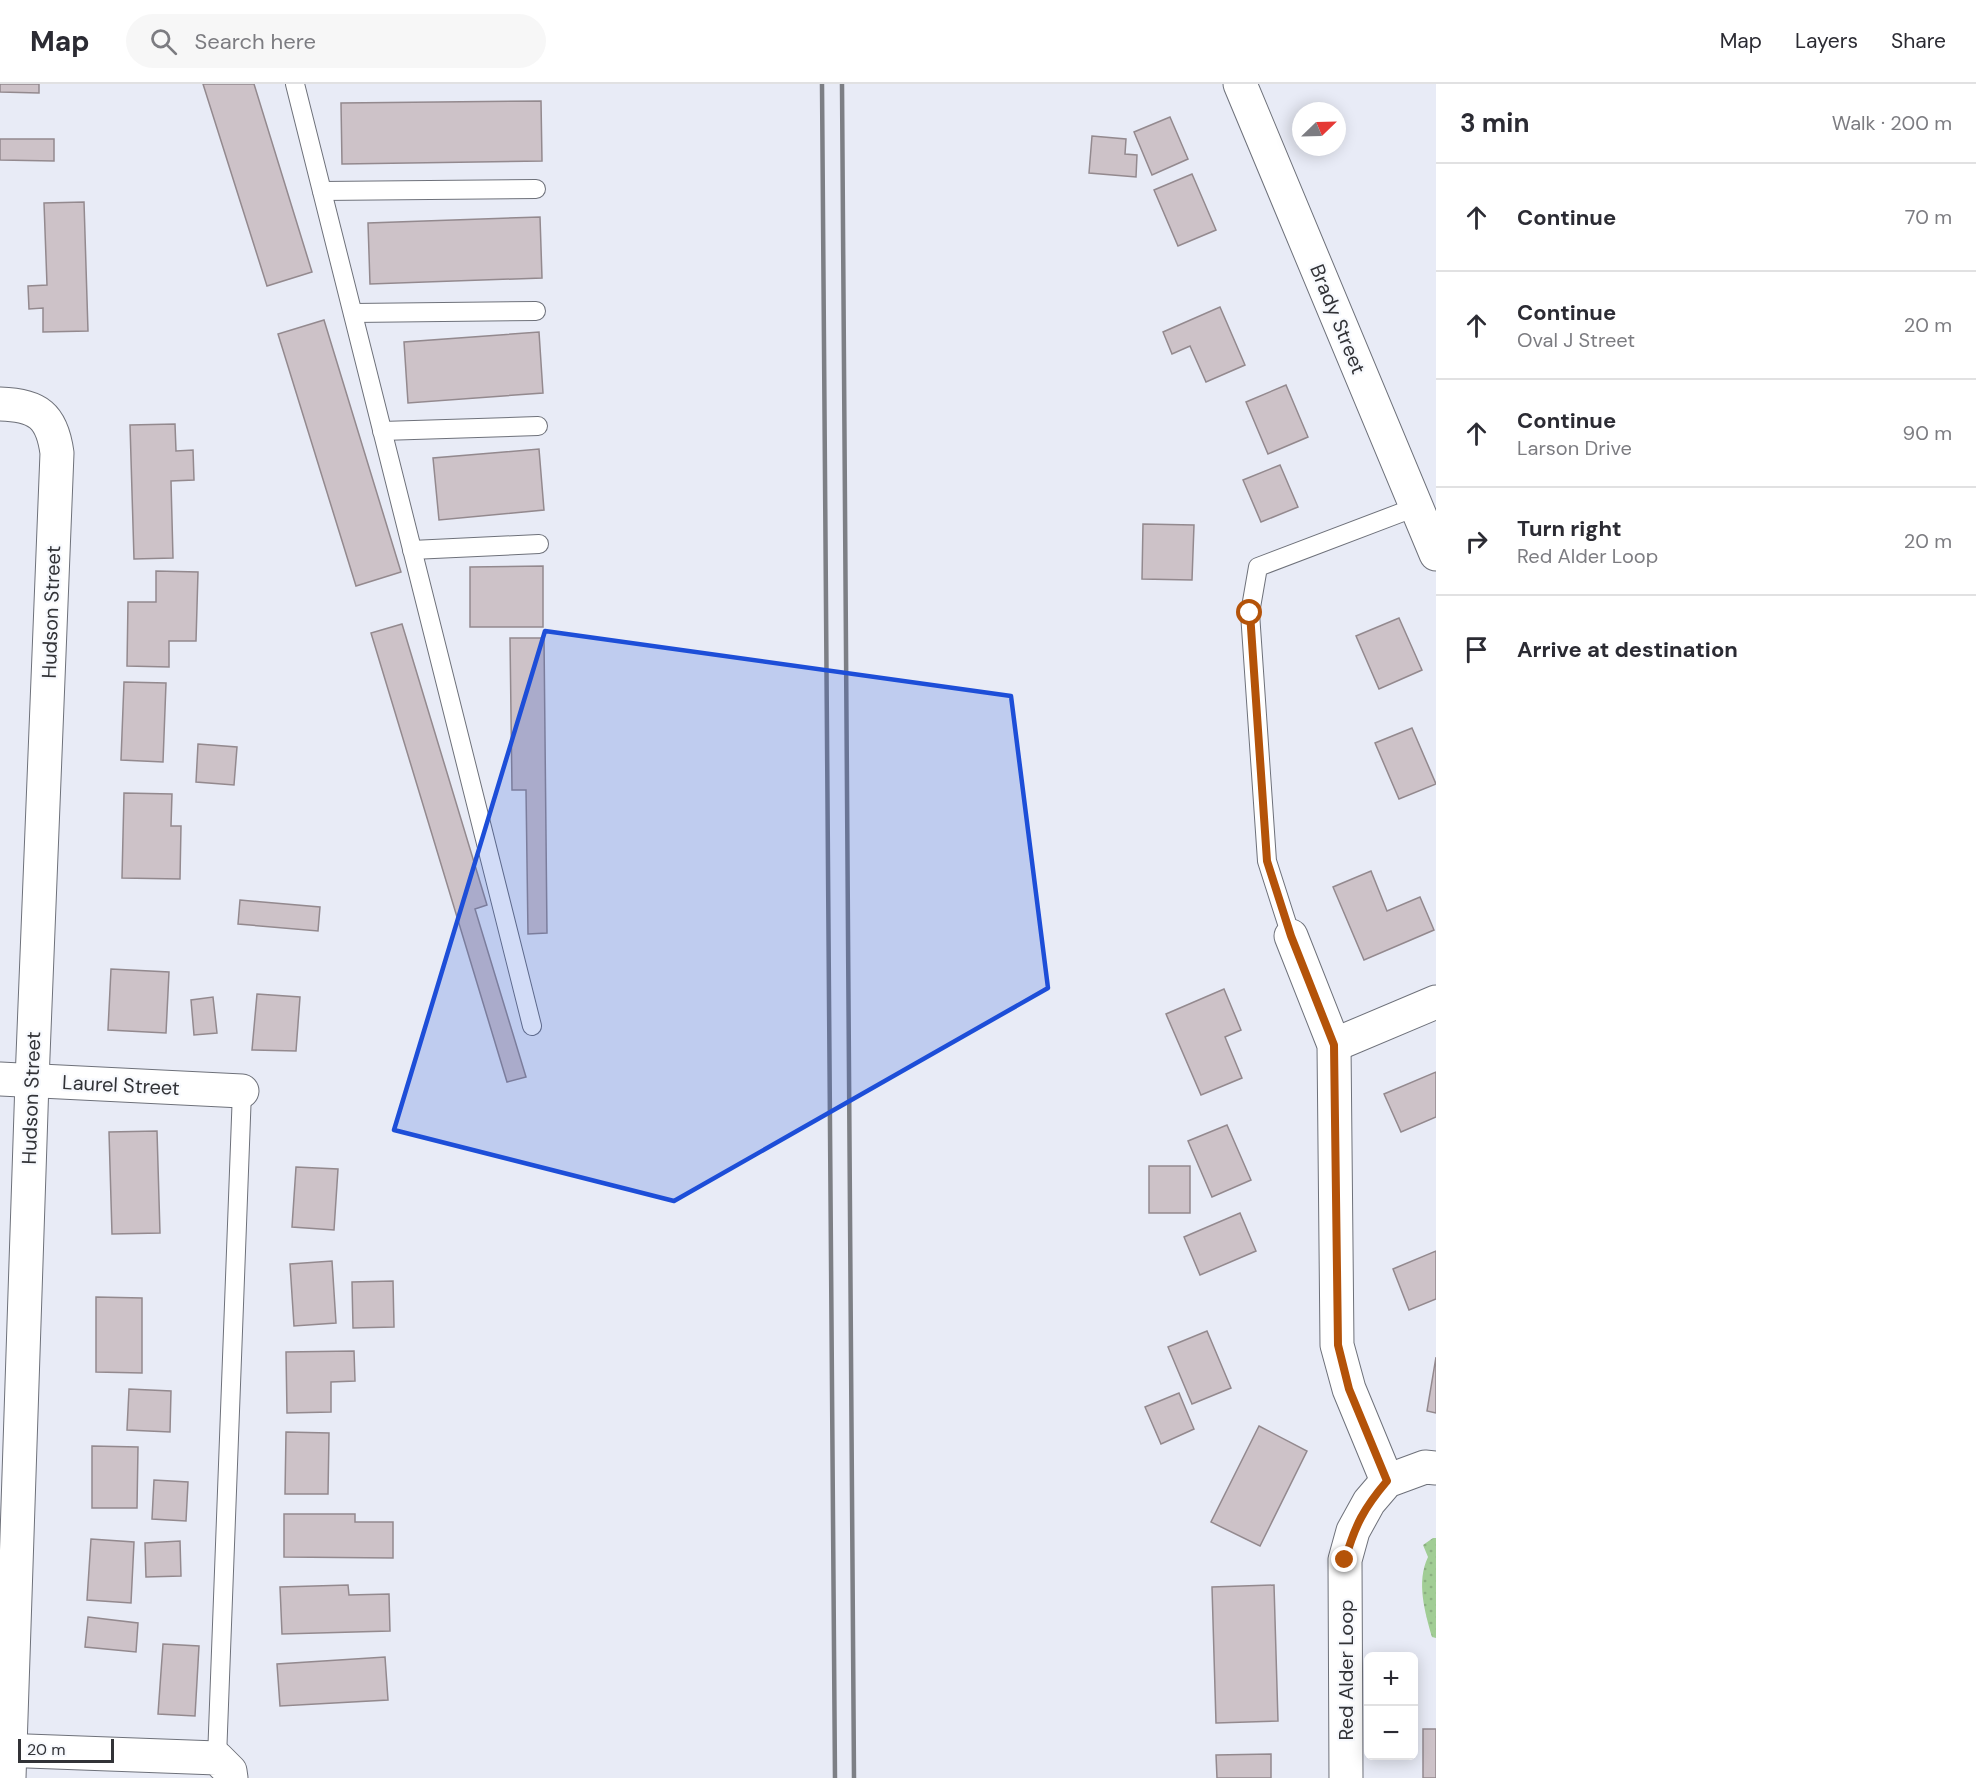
<!DOCTYPE html>
<html lang="en">
<head>
<meta charset="utf-8">
<style>
  body { margin:0; font-family:"DM Sans",sans-serif; background:#f7f7f7; color:#2b2b33 }
  .controls { position:absolute; right:18px; bottom:18px; display:grid; overflow:hidden; border-radius:9px; box-shadow:0 3px 15px #0003 }
  .controls button { width:54px; height:54px; display:grid; place-items:center; padding:0; border:0; border-bottom:2px solid #e1e1e2; background:#fff; color:#2b2b33; font:30px sans-serif }
  .compass { position:absolute; left:1292px; top:18px; width:54px; height:54px; border-radius:50%; background:#fff; box-shadow:0 3px 15px #0003; rotate:67deg }
  .scale { position:absolute; left:18px; bottom:15px; width:96px; box-sizing:border-box; padding-left:6px; border:3px solid #323337; border-top:0; font-size:16px; line-height:21px; white-space:nowrap; color:#323337; -webkit-text-stroke:4px #f7f9fd; paint-order:stroke }
  .stop { position:absolute; width:18px; height:18px; margin:-14px; border:4px solid #b45309; border-radius:50%; background:#fff }
  .stop.end { background:#b45309; border-color:#fff; box-shadow:0 2px 6px #0008 }
  .list { margin:0; padding:0; list-style:none }
  h2 { display:flex; justify-content:space-between; align-items:center; height:78px; margin:0; padding:0 24px; font-size:26px }
  h2 small { font-size:20px; font-weight:400; color:#7c7c81 }
  .list li { display:grid; grid-template-columns:39px 1fr auto; gap:18px; align-items:center; box-sizing:border-box; height:108px; padding:0 24px; border-top:2px solid #e1e1e2 }
  .list b { display:block; font-size:22px; white-space:nowrap }
  .list p { margin:0; font-size:20px; white-space:nowrap; color:#7c7c81 }
  .list em { font-size:20px; font-style:normal; color:#7c7c81 }
  .icon { flex:none; width:33px; height:33px; fill:none; stroke:currentColor; stroke-width:2; stroke-linecap:round; stroke-linejoin:round }
  .map { position:relative; flex:none; width:1436px; height:1694px; overflow:hidden }
  header { display:flex; align-items:center; gap:36px; box-sizing:border-box; height:84px; padding:0 30px; background:#fff; border-bottom:2px solid #e1e1e2 }
  header strong { font-size:28px }
  nav { display:flex; gap:33px; margin-inline-start:auto; font-size:21px }
  .search { width:420px; height:54px; background:#f7f7f7; display:flex; align-items:center; gap:15px; box-sizing:border-box; padding:0 21px; border-radius:33px; color:#7c7c81; font-size:22px }
  main { display:flex }
  aside { flex:1; background:#fff }
  .map>svg:first-child { display:block }
  .park { fill:url(#park-dots) }
  .building { fill:#cdc2c8; stroke:#93898e; stroke-width:1.5 }
  .lines { fill:none; stroke-linecap:round; stroke-linejoin:round }
  .service-casing { stroke:#6e717a; stroke-width:20 }
  .minor-casing { stroke:#6e717a; stroke-width:35 }
  .tertiary-casing { stroke:#6e717a; stroke-width:35 }
  .service { stroke:#fff; stroke-width:18 }
  .minor { stroke:#fff; stroke-width:33 }
  .tertiary { stroke:#fff; stroke-width:33 }
  .rail { stroke:#7d7f85; stroke-width:4.5 }
  .route { stroke:#b45309; stroke-width:8 }
  .marked { fill:#1d4ed8; fill-opacity:0.2; stroke:#1d4ed8; stroke-width:4.5; stroke-linejoin:round }
  .labels { text-anchor:middle; stroke-width:4.5; stroke-linejoin:round; paint-order:stroke }
  .street-label { font-size:20px; fill:#323337; stroke:#f7f9fd }
</style>
</head>
<body>
<header>
<strong>Map</strong>
<div class="search"><svg class="icon" aria-label="search" viewBox="0 0 24 24"><circle cx="10" cy="10" r="6"/><path d="M15 15l6 6"/></svg>Search here</div>
<nav><a>Map</a><a>Layers</a><a>Share</a></nav>
</header>
<main>
<div class="map">
<svg width="1436" height="1694" viewBox="0 0 1436 1694">
  <defs>
    <pattern id="park-dots" width="8" height="8" patternUnits="userSpaceOnUse" patternTransform="scale(1.5)"><rect width="8" height="8" fill="#a1cd95"/><path d="M2 2h.1M6 6h.1" fill="none" stroke="#8bb081" stroke-width="1.8" stroke-linecap="round"/></pattern>
  </defs>
  <rect width="100%" height="100%" fill="#e8ebf6"/>
  <path class="park" d="M1433,1454H1436V1554L1432,1553C1425,1528 1416,1498 1428,1473L1423,1461Z"/>
  <g class="building">
    <path d="M0,0H39V9L0,8Z"/>
    <path d="M203,0H254L312,188L267,202Z"/>
    <path d="M541,17L542,77L342,80L341,19Z"/>
    <path d="M1170,33L1188,75L1152,91L1134,48Z"/>
    <path d="M1092,52L1126,55L1125,70L1137,71L1136,93L1089,89Z"/>
    <path d="M0,55H54V77L0,76Z"/>
    <path d="M1192,90L1216,146L1178,162L1154,106Z"/>
    <path d="M84,118L88,247L43,248V224L29,225L28,202L47,201L44,119Z"/>
    <path d="M540,133L542,194L370,200L368,139Z"/>
    <path d="M1220,223L1245,281L1206,298L1190,262L1172,270L1163,248Z"/>
    <path d="M324,236L401,488L356,502L278,250Z"/>
    <path d="M539,248L543,309L408,319L404,258Z"/>
    <path d="M1286,301L1308,353L1268,370L1246,318Z"/>
    <path d="M175,340L176,367L193,366L194,396L171,397L173,474L134,475L130,341Z"/>
    <path d="M539,365L544,426L439,436L433,374Z"/>
    <path d="M1280,381L1298,423L1261,438L1243,396Z"/>
    <path d="M1143,440L1194,441L1192,496L1142,495Z"/>
    <path d="M543,482V543H470V483Z"/>
    <path d="M156,487L198,488L196,557H169V583L127,582L128,518H156Z"/>
    <path d="M1399,534L1422,586L1379,605L1356,552Z"/>
    <path d="M402,540L487,821L475,825L526,993L507,998L371,549Z"/>
    <path d="M510,554H544L547,849L528,850L526,706H512Z"/>
    <path d="M124,598L166,599L163,678L121,676Z"/>
    <path d="M1412,644L1436,700L1399,715L1375,659Z"/>
    <path d="M198,660L237,663L234,701L196,698Z"/>
    <path d="M124,709L172,710L171,742H181L180,795L122,794Z"/>
    <path d="M1371,787L1387,827L1420,813L1434,846L1364,876L1333,803Z"/>
    <path d="M240,816L320,823L318,847L238,840Z"/>
    <path d="M111,885L169,888L166,949L108,946Z"/>
    <path d="M1224,905L1241,946L1225,953L1242,994L1201,1011L1166,930Z"/>
    <path d="M257,910L300,913L296,967L252,966Z"/>
    <path d="M213,913L217,949L194,951L191,916Z"/>
    <path d="M1436,988V1033L1401,1048L1384,1010Z"/>
    <path d="M1227,1041L1251,1096L1212,1113L1188,1057Z"/>
    <path d="M157,1047L160,1149L112,1150L109,1048Z"/>
    <rect x="1149" y="1082" width="41" height="47"/>
    <path d="M296,1083L338,1085L334,1146L292,1143Z"/>
    <path d="M1240,1129L1256,1167L1200,1191L1184,1153Z"/>
    <path d="M1436,1167V1215L1409,1226L1393,1185Z"/>
    <path d="M332,1177L336,1239L294,1242L290,1180Z"/>
    <path d="M393,1197L394,1243L353,1244L352,1198Z"/>
    <path d="M96,1213L142,1214V1289L96,1288Z"/>
    <path d="M1207,1247L1231,1304L1192,1320L1168,1263Z"/>
    <path d="M354,1267L355,1297L331,1298V1328L287,1329L286,1268Z"/>
    <path d="M1436,1273V1329L1427,1327Z"/>
    <path d="M129,1305L171,1307L170,1348L127,1346Z"/>
    <path d="M1179,1309L1194,1345L1161,1360L1145,1323Z"/>
    <path d="M1259,1342L1307,1367L1260,1462L1211,1438Z"/>
    <path d="M286,1348L329,1349L328,1410H285Z"/>
    <path d="M92,1362L138,1363L137,1424H92Z"/>
    <path d="M154,1396L188,1398L186,1437L152,1435Z"/>
    <path d="M284,1430H355V1438H393V1474L284,1473Z"/>
    <path d="M91,1455L134,1458L131,1519L87,1516Z"/>
    <path d="M180,1457L181,1492L146,1493L145,1459Z"/>
    <path d="M348,1501L349,1511L389,1510L390,1547L282,1550L280,1503Z"/>
    <path d="M1274,1501L1278,1637L1216,1639L1212,1503Z"/>
    <path d="M88,1533L138,1539L136,1568L85,1563Z"/>
    <path d="M163,1560L199,1562L195,1632L158,1630Z"/>
    <path d="M385,1573L388,1616L280,1622L277,1580Z"/>
    <rect x="1423" y="1645" width="13" height="49"/>
    <path d="M1271,1670V1694H1217L1216,1671Z"/>
  </g>
  <g class="lines">
    <g class="service-casing">
      <g id="service">
        <path d="M295,0L532,942"/>
        <path d="M322,107L536,105"/>
        <path d="M353,229L536,227"/>
        <path d="M382,347L538,342"/>
        <path d="M412,466L539,460"/>
        <path d="M1291,852L1267,777L1250,529L1258,483L1416,423"/>
        <path d="M217,1674L242,1007"/>
      </g>
    </g>
    <g class="minor-casing">
      <g id="minor">
        <path d="M0,320C38,321 52,332 57,369L32,997L9,1694"/>
        <path d="M1291,852L1334,961L1337,1261L1349,1305L1387,1397"/>
        <path d="M1334,961L1436,918"/>
        <path d="M0,995L242,1007"/>
        <path d="M0,1666L217,1674L230,1687L231,1694"/>
        <path d="M1346,1694L1345,1476L1353,1447L1369,1418L1387,1397L1425,1383L1436,1384"/>
      </g>
    </g>
    <g class="tertiary-casing">
      <path id="tertiary" d="M1240,0L1436,470"/>
    </g>
    <use href="#service" class="service"/>
    <use href="#minor" class="minor"/>
    <use href="#tertiary" class="tertiary"/>
    <g class="rail">
      <path d="M822,0L835,1694"/>
      <path d="M842,0L854,1694"/>
    </g>
  </g>
  <g class="lines">
    <path class="route" d="M1250,529L1267,777L1291,852L1334,961L1338,1261L1349,1305L1387,1397C1364,1424 1355,1441 1345,1476"/>
  </g>
  <path class="marked" d="M545,547L1011,612L1048,904L674,1117L394,1046Z"/>
  <g class="labels">
    <g class="street-label">
      <text transform="translate(1338 235) rotate(68)" y="7">Brady Street</text>
      <text transform="translate(51 528) rotate(-88)" y="7">Hudson Street</text>
      <text transform="translate(121 1001) rotate(3)" y="7">Laurel Street</text>
      <text transform="translate(31 1014) rotate(-88)" y="7">Hudson Street</text>
      <text transform="translate(1346 1586) rotate(-90)" y="7">Red Alder Loop</text>
    </g>
  </g>
</svg>
<div class="controls">
<button>+</button>
<button>−</button>
</div>
<svg class="compass" viewBox="-18 -18 36 36"><path d="M0-13l5 13h-10z" fill="#e53935"/><path d="M0 13l5-13h-10z" fill="#7c7c81"/></svg>
<div class="scale">20 m</div>
<div class="stop" style="left:1250px;top:529px"></div>
<div class="stop end" style="left:1345px;top:1476px"></div>
</div>
<aside>
<h2>3 min<small>Walk · 200 m</small></h2>
<ul class="list">
<li><svg class="icon" aria-label="ahead" viewBox="0 0 24 24"><path d="M12 20V5M6 11l6-6 6 6"/></svg><div><b>Continue</b></div><em>70 m</em></li>
<li><svg class="icon" aria-label="ahead" viewBox="0 0 24 24"><path d="M12 20V5M6 11l6-6 6 6"/></svg><div><b>Continue</b><p>Oval J Street</p></div><em>20 m</em></li>
<li><svg class="icon" aria-label="ahead" viewBox="0 0 24 24"><path d="M12 20V5M6 11l6-6 6 6"/></svg><div><b>Continue</b><p>Larson Drive</p></div><em>90 m</em></li>
<li><svg class="icon" aria-label="right" viewBox="0 0 24 24"><path d="M7 20v-9h11M14 6l5 5-5 5"/></svg><div><b>Turn right</b><p>Red Alder Loop</p></div><em>20 m</em></li>
<li><svg class="icon" aria-label="arrive" viewBox="0 0 24 24"><path d="M6 21V4h12l-3 4 3 4H6"/></svg><div><b>Arrive at destination</b></div></li>
</ul>
</aside>
</main>
</body>
</html>
